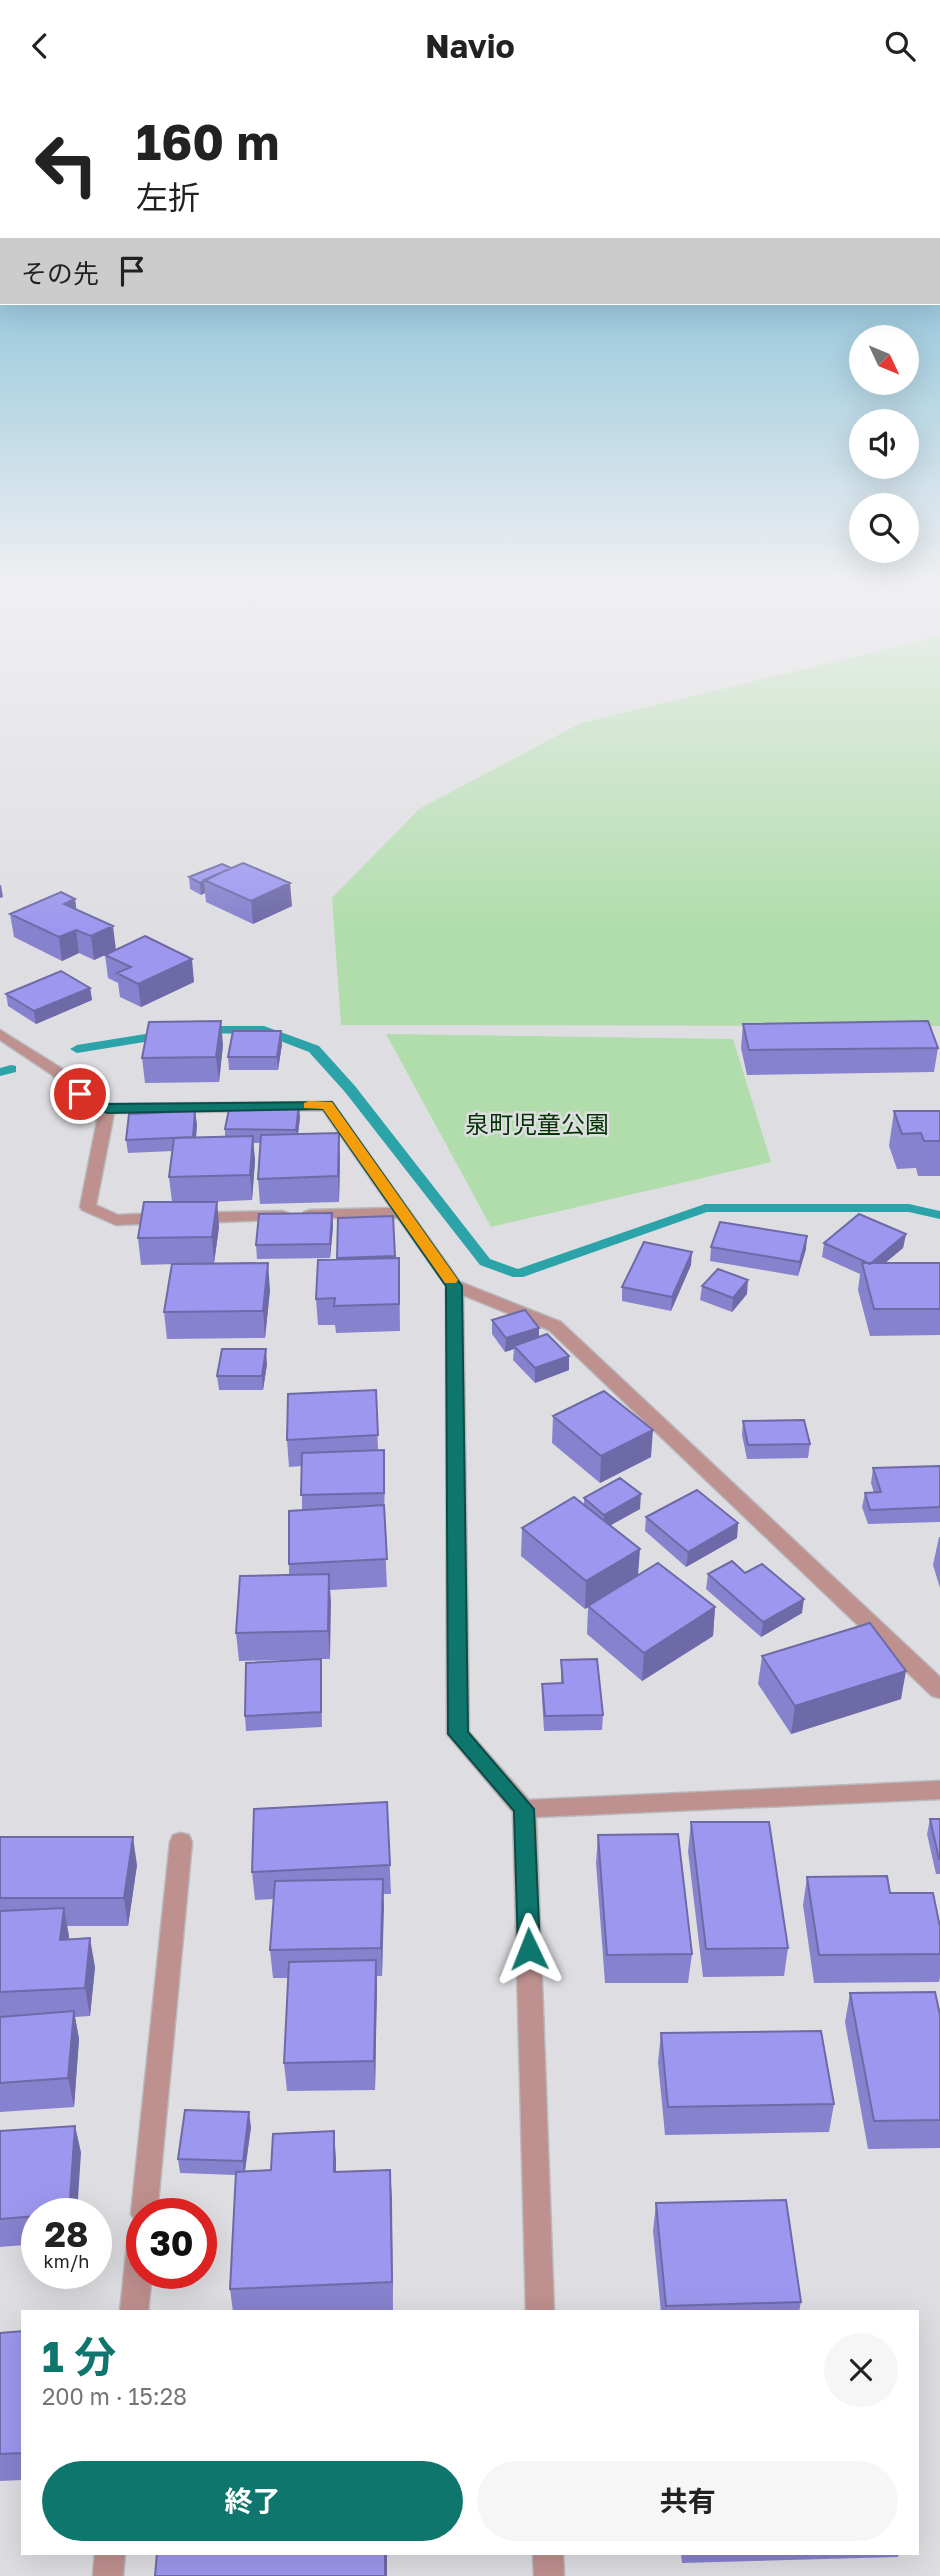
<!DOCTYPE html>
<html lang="ja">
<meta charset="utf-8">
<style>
:root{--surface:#fff;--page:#f6f6f6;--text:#222;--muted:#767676;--accent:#0f766e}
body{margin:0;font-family:"Golos Text","Noto Sans JP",sans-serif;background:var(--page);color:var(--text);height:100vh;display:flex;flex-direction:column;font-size:26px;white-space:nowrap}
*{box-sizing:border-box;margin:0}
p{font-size:23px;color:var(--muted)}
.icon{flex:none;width:38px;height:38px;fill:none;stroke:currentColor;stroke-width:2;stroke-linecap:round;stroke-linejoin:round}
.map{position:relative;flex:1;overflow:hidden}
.panel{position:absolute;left:21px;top:2219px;width:898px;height:245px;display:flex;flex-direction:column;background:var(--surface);border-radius:0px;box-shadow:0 7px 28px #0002}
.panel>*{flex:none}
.hud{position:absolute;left:0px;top:0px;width:942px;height:214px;box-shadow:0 7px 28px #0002;background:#fff;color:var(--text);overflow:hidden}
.needle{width:46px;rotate:134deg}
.buttons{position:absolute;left:849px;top:234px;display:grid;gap:14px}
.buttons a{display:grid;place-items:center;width:70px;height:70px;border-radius:50%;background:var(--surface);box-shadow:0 7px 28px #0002;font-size:35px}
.speed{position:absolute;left:21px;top:2107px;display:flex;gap:14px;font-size:35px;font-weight:700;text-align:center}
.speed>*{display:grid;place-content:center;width:91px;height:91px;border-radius:50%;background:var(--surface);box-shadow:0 7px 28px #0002;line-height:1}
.speed small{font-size:18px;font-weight:400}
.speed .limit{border:10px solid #d22;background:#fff;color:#111}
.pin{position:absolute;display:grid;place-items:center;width:60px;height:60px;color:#fff;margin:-30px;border:4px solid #fff;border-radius:50%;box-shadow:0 2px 7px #0007}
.me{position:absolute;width:77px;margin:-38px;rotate:358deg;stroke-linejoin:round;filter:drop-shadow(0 0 5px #0008)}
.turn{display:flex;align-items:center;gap:24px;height:147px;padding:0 21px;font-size:32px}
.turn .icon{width:91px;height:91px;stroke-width:2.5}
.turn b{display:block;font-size:49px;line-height:60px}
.then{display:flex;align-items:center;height:66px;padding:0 21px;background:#0003;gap:14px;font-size:26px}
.round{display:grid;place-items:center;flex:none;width:74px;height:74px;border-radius:37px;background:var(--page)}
.headline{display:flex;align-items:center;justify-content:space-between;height:119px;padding:0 21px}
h1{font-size:42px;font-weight:700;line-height:52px;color:var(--accent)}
.primary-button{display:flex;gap:14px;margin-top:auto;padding:14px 21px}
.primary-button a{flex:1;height:80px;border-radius:42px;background:var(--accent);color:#fff;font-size:28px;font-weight:700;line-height:80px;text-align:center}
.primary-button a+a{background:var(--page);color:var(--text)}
header{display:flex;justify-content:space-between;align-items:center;height:91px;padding:0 21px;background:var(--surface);font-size:32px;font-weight:700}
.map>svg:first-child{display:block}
</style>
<header><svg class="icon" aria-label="back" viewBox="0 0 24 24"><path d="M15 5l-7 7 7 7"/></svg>Navio<svg class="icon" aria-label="search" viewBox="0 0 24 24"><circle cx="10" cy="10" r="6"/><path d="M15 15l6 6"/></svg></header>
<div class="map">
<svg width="940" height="2485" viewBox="0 0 940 2485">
<rect width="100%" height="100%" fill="#dedee2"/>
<path fill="#b1ddac" d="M940,545V935L341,934L332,807L419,718L581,632Z
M386,943L733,948L771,1071L491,1136Z"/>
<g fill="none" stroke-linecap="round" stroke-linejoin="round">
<path fill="#2ba3a8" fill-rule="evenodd" d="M200,935H264L319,955L355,995L490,1168L518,1178L705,1113H909L940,1120V1128L909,1121H707L523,1186H513L480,1174L345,1001L309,961L262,943L195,942L194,939Z
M164,940L170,944L169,947L77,962L70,958L77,954Z
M11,974L16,975V981L0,985V977Z"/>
<g stroke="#b9b9bd" stroke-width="3">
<path id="minor" d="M0,939L61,977L85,1000L110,1013L332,1011L460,1191L561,1231L940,1586V1607L932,1605L549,1239L463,1204L469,1641L529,1709L940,1690V1708L536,1726L554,2221H526L513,1721L447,1643L446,1195L398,1127H304L302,1124L304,1121L310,1119L391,1117L323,1019L114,1022L96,1114L118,1124L163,1122L171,1127L163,1132L116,1134L82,1119L80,1116L99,1020L75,1006L51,983L0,949Z
M282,1120L288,1122L290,1125L288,1128L195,1132L187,1127L195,1122Z
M181,1742L189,1744L192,1751L157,2123H142V2182H152L148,2221H120L128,2144L132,2135L137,2133L131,2123L170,1751L173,1744Z
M95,2462H125L123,2485H93Z
M533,2462H563L564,2485H534Z"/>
</g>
<use href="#minor" fill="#be908e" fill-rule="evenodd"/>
</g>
<path fill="#8782ce" d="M850,490H885V492L860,496Z
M231,777L292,815L253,833L206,811L205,802L201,804L190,798L189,786Z
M75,808L76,818L116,859L94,869L79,862L62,870L14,846L10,823Z
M105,864L194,891L141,916L120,906L118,892L108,887Z
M90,897L92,909L36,933L8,915L6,903Z
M743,933L938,957L934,981L747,984L741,957Z
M282,953L278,979H229L228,966Z
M223,954L219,991L145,992L142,967Z
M894,1020H940V1085H918L916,1077L897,1078L889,1055Z
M300,1026L298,1043L340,1067L339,1111L260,1113L258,1088L260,1052H253L255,1070L252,1109L208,1111H217L219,1136L214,1172L141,1174L138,1147L172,1111L169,1086L173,1060L128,1062L126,1049L197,1033L196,1046H225V1038Z
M332,1122L333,1136L330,1167L257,1168L256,1154Z
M393,1125L395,1167H399L400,1240L336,1242L335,1234H318L316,1208L338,1168V1127Z
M906,1143L903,1157L885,1172H940V1244L870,1245L858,1199L860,1183L822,1166L824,1152Z
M711,1156L806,1158L798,1185L710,1170Z
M691,1174L671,1220L622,1210V1196Z
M702,1195L747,1203L732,1221L700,1209Z
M270,1199L265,1247L167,1248L164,1221Z
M492,1229L539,1246L569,1265V1279L535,1292L513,1269L514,1258L505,1261L492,1243Z
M267,1273L263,1299H219L217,1285Z
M376,1299L378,1360L385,1387L384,1429L387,1496L330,1499V1568H321L322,1636L246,1640L245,1625L320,1568L239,1570L236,1542L289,1484V1473L302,1419V1375L289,1376L287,1349Z
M553,1325L651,1366L600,1392L552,1352Z
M743,1330L810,1353L808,1367L747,1368L742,1344Z
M940,1375V1431L868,1433L862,1416L865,1402H874L871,1392L873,1377Z
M584,1407L640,1418L610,1434L638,1484L715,1516L713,1545L642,1590L587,1543L588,1516L585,1518L521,1465L522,1437L584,1413Z
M646,1426L738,1432L737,1447L686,1476L645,1440Z
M939,1446H940V1497L933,1474Z
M745,1482L802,1522L761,1546L706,1498L708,1483Z
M762,1565L901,1608L791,1643L758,1593Z
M561,1569L603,1624L602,1639L544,1640L542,1607V1593L561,1592Z
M387,1711L391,1803H383L382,1885H377L375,1999L287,2000L284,1972L288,1887H273L270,1859L274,1808L255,1809L252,1781Z
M930,1728H940V1783H936L927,1743Z
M691,1731L788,1857L784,1885L703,1886L688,1760Z
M598,1744L692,1863L688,1892H605L596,1772Z
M0,1746L137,1774L128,1835H67L69,1848L95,1876L90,1925L75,1926L79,1948L74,2016L0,2021Z
M807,1786L890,1802L940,1836V1886L939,1891L814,1892L803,1814Z
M850,1902L940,1924V2057L868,2058L845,1931Z
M661,1942L834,2013L829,2041L665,2044L658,1971Z
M75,2035L81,2062L37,2123V2153L0,2156V2040Z
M251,2036L245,2081L271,2079L334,2040L336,2081L390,2079L393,2219L344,2221H233L230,2198L236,2084L180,2082L178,2068Z
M656,2112L801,2211L799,2221H661L653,2140Z
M23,2240V2389L0,2390V2242Z
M681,2462H899L898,2466L682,2472Z"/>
<path fill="#6e6aa7" d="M861,490H885V492L860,496Z
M204,790L205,802L201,804L200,792Z
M290,792L292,815L253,833L251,810Z
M0,794H1L3,806L0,807Z
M75,808L78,831L64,813Z
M113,835L116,859L94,869L91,845Z
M76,839L79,862L62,870L59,846Z
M192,868L194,891L141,916L138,893Z
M90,897L92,909L36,933L34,920Z
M221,930L223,954L219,991L216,966Z
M281,940L282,953L278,979L277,966Z
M299,1013L300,1026L297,1052L296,1039Z
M195,1020L197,1033L195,1059L193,1046Z
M339,1042L340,1067L339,1111L338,1085Z
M253,1045L255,1070L252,1109L250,1084Z
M217,1111L219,1136L214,1172L212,1146Z
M332,1122L333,1136L330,1167V1153Z
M906,1143L903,1157L868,1186L870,1173Z
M807,1145L806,1158L798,1185L800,1171Z
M692,1161L691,1174L671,1220L672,1206Z
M268,1172L270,1199L265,1247L263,1220Z
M748,1189L747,1203L732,1221L733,1207Z
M539,1237V1251L514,1255V1258L505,1261L506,1247Z
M266,1258L267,1273L263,1299L262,1285Z
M569,1265V1279L535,1292V1277Z
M653,1339L651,1366L600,1392L601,1365Z
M641,1403L640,1418L604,1438V1424Z
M738,1432L737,1447L686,1476L688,1461Z
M640,1458L638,1485L585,1518L586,1490Z
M329,1483L331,1511L330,1568L328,1540Z
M804,1508L802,1522L761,1546L763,1531Z
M715,1516L713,1545L642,1590L644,1562Z
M906,1580L901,1608L791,1643L795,1615Z
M133,1746L137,1774L128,1835L124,1807Z
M383,1788L384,1816L382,1885L381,1857Z
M64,1817L69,1845L65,1877L60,1849Z
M90,1847L95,1876L90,1925L85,1897Z
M376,1869L377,1897L375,1999L374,1970Z
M74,1920L79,1948L74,2016L68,1987Z
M249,2021L251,2036L244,2085L243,2070Z
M75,2035L81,2062L77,2123H69Z
M334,2040L336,2068V2109L334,2081Z
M390,2079L392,2107L393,2219L392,2191Z
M385,2462H387V2485H385Z"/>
<path fill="#9d97ef" stroke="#6e6aa7" stroke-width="2" d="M243,772L290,792L251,810L204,789Z
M222,773L231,777L200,792L189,786Z
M61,801L75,808L64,813L113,835L91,845L76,839L59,846L10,823Z
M145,845L192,868L138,893L117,882L131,876L105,864Z
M61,880L90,897L34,920L6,903Z
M221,930L216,966L142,967L149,931Z
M928,930L938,957L749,959L743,933Z
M233,940H281L277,966H228Z
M230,1013H299L296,1039L225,1038Z
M195,1020L193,1046L126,1049L129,1023Z
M894,1020H940V1050H924L921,1042L902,1043Z
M339,1042L338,1085L258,1088L261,1044Z
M253,1045L250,1084L169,1086L174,1047Z
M144,1111H217L212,1146L138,1147Z
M332,1122L330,1153L256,1154L259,1123Z
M859,1123L906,1143L870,1173L824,1152Z
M393,1125L395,1165L337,1167L338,1127Z
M720,1131L807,1145L800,1171L711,1156Z
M644,1151L692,1161L672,1206L622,1196Z
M399,1167V1213L334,1215L335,1207L316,1208L318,1169Z
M268,1172L263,1220L164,1221L172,1173Z
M862,1172H940V1218H874Z
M718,1178L748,1189L733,1207L702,1195Z
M525,1219L539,1237L506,1247L492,1229Z
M547,1243L569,1265L535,1277L514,1255Z
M222,1258H266L262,1285H217Z
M376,1299L378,1344L287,1349L288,1303Z
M604,1300L653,1339L601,1365L553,1325Z
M804,1329L810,1353L748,1354L743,1330Z
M384,1359V1402L301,1404L302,1362Z
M940,1375V1416L870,1419L865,1402L881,1401L873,1377Z
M620,1387L641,1403L604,1424L584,1407Z
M697,1399L738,1432L688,1461L646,1426Z
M574,1406L640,1458L586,1490L522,1437Z
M384,1414L387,1468L289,1473V1420Z
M732,1470L745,1482L762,1473L804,1508L763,1531L708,1483Z
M658,1472L715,1516L644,1562L588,1515Z
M329,1483L328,1540L236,1542L240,1485Z
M870,1532L906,1580L795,1615L762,1565Z
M321,1568V1621L245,1625L246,1572Z
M597,1568L603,1624L545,1625L542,1593L563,1592L561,1569Z
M387,1711L390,1774L252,1781L254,1718Z
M930,1728H940V1768H939Z
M691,1731H769L788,1857L706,1858Z
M678,1743L692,1863L607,1864L598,1744Z
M0,1746H133L124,1807H0Z
M887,1785L890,1802H933L940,1836V1863L819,1864L807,1786Z
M383,1788L381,1857L270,1859L275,1790Z
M64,1817L60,1849L90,1847L85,1897L0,1901V1820Z
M376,1869L374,1970L284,1972L289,1871Z
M935,1901L940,1924V2029L874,2030L850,1902Z
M74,1920L68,1987L0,1992V1926Z
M821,1940L834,2013L668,2016L661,1942Z
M185,2019L249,2021L243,2070L178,2068Z
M75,2035L69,2122L37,2123V2125L0,2128V2040Z
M334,2040V2081L390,2079L392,2191L230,2198L236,2081L271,2079L273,2043Z
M786,2109L801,2211L666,2215L656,2112Z
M23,2240V2362L0,2363V2242Z
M157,2462H385V2485H155Z"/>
<linearGradient id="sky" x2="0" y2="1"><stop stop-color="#5cadce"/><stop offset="0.59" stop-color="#f0f0f2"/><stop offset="1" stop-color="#f0f0f2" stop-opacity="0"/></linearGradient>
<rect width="940" height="837" fill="url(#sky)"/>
<path fill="#0f766e" stroke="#0a4d48" stroke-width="2" d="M80,999L109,1013L332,1011L462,1195L468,1641L534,1718L540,1858L536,1864L529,1867L521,1864L518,1858L514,1720L448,1643L446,1195L323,1018L107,1022L75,1006L73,1003Z"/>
<path fill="#f59e0b" d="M309,1010L332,1011L458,1189L456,1192H445L323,1018L304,1017V1012Z"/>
<g text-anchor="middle" stroke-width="5" stroke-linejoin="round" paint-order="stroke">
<g font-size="24" fill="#023401" stroke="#dedee2">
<text x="537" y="1042">泉町児童公園</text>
</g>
</g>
</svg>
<div class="buttons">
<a><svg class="needle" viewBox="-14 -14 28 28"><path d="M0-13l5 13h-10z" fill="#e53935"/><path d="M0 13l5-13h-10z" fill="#767676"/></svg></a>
<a><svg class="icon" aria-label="sound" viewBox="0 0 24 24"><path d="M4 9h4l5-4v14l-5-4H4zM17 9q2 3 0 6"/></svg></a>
<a><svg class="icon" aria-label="search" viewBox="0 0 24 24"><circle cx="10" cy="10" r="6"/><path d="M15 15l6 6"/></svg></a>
</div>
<div class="speed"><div>28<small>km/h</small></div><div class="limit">30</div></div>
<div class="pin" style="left:80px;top:1003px;background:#d93025"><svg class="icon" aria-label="arrive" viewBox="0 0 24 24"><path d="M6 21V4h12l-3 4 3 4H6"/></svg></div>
<svg class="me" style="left:529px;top:1858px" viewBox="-20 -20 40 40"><path d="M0-17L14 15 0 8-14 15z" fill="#0f766e" stroke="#fff" stroke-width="4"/></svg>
<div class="hud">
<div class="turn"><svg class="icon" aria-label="left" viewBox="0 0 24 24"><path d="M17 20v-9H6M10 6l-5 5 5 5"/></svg><div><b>160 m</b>左折</div></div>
<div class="then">その先<svg class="icon" aria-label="arrive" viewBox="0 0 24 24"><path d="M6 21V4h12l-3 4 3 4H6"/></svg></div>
</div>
<section class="panel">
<div class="headline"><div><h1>1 分</h1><p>200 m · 15:28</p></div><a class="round"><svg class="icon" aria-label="close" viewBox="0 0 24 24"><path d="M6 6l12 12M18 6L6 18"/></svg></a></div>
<div class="primary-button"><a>終了</a><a>共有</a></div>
</section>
</div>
